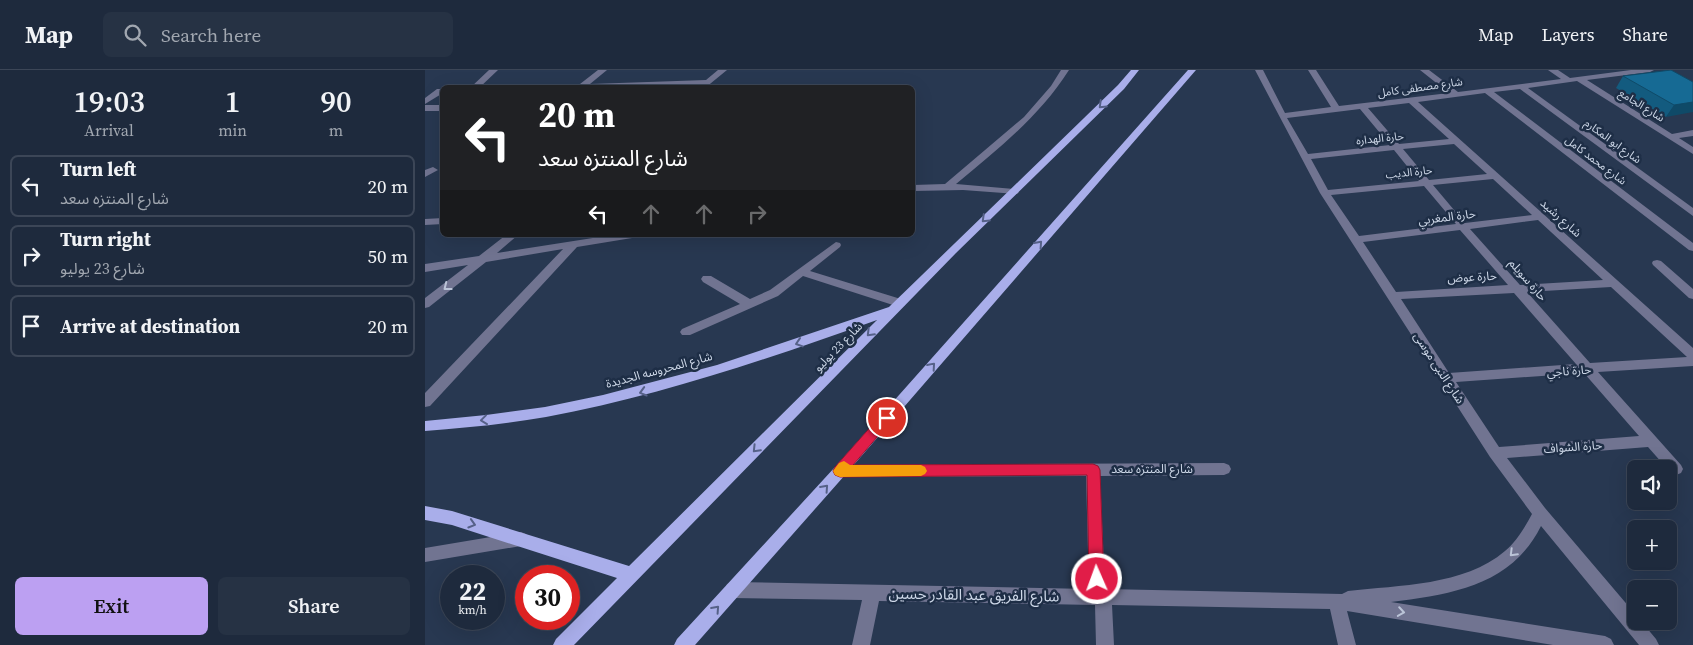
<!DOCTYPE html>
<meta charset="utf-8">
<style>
:root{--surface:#1e2a3d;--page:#263244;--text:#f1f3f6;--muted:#a1a7b0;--line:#3c4657;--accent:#bca0f2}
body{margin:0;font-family:"Source Serif 4","Noto Sans Arabic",serif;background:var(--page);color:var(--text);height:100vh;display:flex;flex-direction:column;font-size:19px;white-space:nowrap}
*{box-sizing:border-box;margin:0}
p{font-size:16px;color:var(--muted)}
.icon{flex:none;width:28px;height:28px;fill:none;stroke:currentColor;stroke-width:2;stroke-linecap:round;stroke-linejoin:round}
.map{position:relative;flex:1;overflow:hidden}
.panel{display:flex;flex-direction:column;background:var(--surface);width:425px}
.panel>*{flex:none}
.banner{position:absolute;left:15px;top:15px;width:475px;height:152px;border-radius:8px;box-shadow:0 5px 20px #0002,0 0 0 1px var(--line);background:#202124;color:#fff;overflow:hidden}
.buttons{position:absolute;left:1202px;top:390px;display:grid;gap:10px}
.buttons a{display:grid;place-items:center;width:50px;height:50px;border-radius:8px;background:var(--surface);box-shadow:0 5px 20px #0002,0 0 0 1px var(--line);font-size:25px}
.speed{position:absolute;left:15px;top:495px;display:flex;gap:10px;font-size:25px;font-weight:700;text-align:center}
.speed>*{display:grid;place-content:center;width:65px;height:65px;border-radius:50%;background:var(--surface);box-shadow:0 5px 20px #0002,0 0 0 1px var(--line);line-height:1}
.speed small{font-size:12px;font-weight:400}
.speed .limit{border:8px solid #d22;background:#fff;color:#111}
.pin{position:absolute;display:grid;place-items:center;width:42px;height:42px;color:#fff;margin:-21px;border:2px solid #fff;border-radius:50%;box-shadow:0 1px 5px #0007}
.me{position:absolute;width:55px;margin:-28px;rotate:358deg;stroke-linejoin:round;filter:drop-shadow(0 0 4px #0008)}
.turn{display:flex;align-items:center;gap:18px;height:105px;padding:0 15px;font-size:22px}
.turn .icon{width:65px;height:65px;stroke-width:2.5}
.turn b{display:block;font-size:35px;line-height:42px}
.lanes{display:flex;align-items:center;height:48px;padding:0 15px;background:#0003;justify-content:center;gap:25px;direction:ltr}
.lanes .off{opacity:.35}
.eta{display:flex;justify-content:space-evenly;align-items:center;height:85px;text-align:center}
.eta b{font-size:30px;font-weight:600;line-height:35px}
.cta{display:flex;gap:10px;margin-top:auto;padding:10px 15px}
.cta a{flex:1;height:58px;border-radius:8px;background:var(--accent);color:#111;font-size:20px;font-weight:600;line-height:58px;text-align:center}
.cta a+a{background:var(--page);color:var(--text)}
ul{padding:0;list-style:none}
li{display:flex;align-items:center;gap:15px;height:62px;margin:0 10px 8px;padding:0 5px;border:2px solid var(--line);border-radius:8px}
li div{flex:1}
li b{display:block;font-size:19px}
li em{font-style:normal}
header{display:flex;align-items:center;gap:30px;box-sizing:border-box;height:70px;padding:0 25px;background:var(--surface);border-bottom:1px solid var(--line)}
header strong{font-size:24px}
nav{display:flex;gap:28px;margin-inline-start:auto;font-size:18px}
.search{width:350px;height:45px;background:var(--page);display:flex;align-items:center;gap:12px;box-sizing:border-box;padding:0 18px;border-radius:8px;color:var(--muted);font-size:19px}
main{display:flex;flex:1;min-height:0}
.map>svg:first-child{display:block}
</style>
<header>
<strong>Map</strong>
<div class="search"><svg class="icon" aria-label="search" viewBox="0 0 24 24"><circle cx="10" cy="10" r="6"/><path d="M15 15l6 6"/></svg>Search here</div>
<nav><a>Map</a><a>Layers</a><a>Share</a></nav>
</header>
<main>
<section class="panel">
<div class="eta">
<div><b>19:03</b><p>Arrival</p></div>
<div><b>1</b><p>min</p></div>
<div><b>90</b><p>m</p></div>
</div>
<ul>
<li><svg class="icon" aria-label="left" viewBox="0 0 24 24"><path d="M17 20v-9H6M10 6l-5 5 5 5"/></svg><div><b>Turn left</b><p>شارع المنتزه سعد</p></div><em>20 m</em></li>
<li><svg class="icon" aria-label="right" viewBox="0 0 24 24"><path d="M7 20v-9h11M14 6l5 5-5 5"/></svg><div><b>Turn right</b><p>شارع 23 يوليو</p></div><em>50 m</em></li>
<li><svg class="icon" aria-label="arrive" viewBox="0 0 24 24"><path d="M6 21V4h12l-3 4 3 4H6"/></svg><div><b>Arrive at destination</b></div><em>20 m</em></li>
</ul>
<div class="cta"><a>Exit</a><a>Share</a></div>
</section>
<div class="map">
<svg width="1268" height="575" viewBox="0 0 1268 575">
<rect width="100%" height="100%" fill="#283851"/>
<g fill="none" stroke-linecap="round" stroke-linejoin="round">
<path fill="#717491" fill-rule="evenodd" d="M64,0H73L54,18H45Z
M173,0H182L165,14L281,10L293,0H302L280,18H272L274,15L118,18L122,16L155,14Z
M636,0H644C614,47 573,79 531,114L589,119L594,122L592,124L538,120L488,121V115L520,114L599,47L626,16Z
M830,0H838L860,43L906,37L883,0H891L914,36L1024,23L995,0H1004L1033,22L1136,9L1123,0H1133L1145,8L1206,0H1229L1225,2L1162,10L1247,64L1268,60V66L1254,68L1268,77V84L1152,11L1103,18L1268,138V146L1095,19L1069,22L1268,173V181L1264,180L1060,23L993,32L1268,278V296L1173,302L1256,395L1258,399L1256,403L1251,405L1246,403L1223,377L1082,388L1120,438L1211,545V551H1216L1231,569L1234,575H1214L1116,456C1086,516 1027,524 966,532L1180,566L1186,569L1189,575H1128L922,541L931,575H913L905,539L687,535L689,575H671L670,535L454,531L445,575H427L437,530L308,528L302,526L300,520L302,514L308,512L664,519L661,406L415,407L410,405L408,401L410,397L415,395L799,393L804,395L806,399L804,403L799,405L675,406L680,519L917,524L923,521C974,515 1039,516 1080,481C1092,471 1100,457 1107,444L1065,387L895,123ZM984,33L1024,69L974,74L943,38ZM935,39L965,75L883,84L862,48ZM1029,74L1062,104L1004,110L978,79ZM969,80L994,111L903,120L886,89ZM1068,109L1107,145L1040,153L1008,115ZM999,116L1031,154L934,166L906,125ZM1113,150L1178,210L1095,215L1045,159ZM1035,160L1083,215L971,222L938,172ZM1186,217L1262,287L1165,293L1102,222ZM1089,223L1151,294L1024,303L976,229ZM1159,303L1214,366L1074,377L1031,312Z
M12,19H18V23L0,34V28Z
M0,35H18V41H0Z
M8,97L13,100L0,107V100Z
M18,148V154L0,155V149Z
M81,165H93L72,183L187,165H212L207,168L152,177L5,336L0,337V323L138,179L61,192L4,237L0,238V228L43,195L0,202V194L54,186Z
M411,172L415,173L416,175L415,177L385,201L479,230L481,233L479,236H471L378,206L353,226L265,265H257L255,262L257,259L315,234L278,212L276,209L278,206H286L325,229L345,220Z
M1232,190L1236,191L1268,219V229L1264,228L1228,195L1227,193L1228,191Z
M96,462L101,464L104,469L101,474L96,476L0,492V478Z"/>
<path fill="#a9aeea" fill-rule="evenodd" d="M706,0H714L699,19L531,183L149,575H128L131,569L192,508L27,455L0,450V436L27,441L204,496L452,250C343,289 234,326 121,347C81,354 40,358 0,361V351L61,345L120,337L178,325L292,295L464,237L693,15Z
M763,0H771L420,405L270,575H249L252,569L410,397Z"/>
</g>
<path fill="#135b7f" d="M1198,6L1268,12L1241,47L1191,18Z"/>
<path fill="#0f4a68" d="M1268,32V42L1241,47L1249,35Z"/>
<path fill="#166a94" stroke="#0f4a68" d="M1246,0L1268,12V32L1249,35L1198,6Z"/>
<defs><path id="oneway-chevron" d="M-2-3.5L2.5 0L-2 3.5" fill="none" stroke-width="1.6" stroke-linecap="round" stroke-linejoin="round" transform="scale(1.25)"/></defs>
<g stroke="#566188">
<use href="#oneway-chevron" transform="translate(677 35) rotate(136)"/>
<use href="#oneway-chevron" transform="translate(560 149) rotate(136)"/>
<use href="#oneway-chevron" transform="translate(614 174) rotate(-48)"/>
<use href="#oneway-chevron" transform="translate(445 263) rotate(135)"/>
<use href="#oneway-chevron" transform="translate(374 273) rotate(162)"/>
<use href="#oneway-chevron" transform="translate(507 296) rotate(-49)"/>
<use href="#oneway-chevron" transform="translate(218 322) rotate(164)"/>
<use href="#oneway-chevron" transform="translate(59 350) rotate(173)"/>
<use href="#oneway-chevron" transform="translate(331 379) rotate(134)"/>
<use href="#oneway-chevron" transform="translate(400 418) rotate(-48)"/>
<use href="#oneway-chevron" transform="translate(47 454) rotate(17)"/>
<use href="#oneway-chevron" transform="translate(291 539) rotate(-48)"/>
</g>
<g stroke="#bbc4d7">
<use href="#oneway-chevron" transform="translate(22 217) rotate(142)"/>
<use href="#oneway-chevron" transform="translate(1088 483) rotate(135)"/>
<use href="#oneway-chevron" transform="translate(976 542) rotate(9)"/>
</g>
<path fill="#e11d48" stroke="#92132f" d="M462,343L466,344L468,348L466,351L428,395L668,394L673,396L675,400L679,509L677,514L672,516L667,514L664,509L662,405L415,407L410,405L408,401L410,397L457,344Z"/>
<path fill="#f59e0b" d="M419,391L425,395H496L500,397L502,401L500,404L496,406L415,407L410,405L408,401L414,393Z"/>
<g text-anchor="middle" stroke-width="5" stroke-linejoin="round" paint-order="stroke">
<g font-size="11" fill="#ced8e8" stroke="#1e2e46">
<text transform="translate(995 17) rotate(-8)" y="4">شارع مصطفى كامل</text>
<text transform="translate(1217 35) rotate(32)" y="4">شارع الجامع</text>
<text transform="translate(955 68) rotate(-6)" y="4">حارة الهداره</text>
<text transform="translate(1188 71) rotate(36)" y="4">شارع ابو المكارم</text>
<text transform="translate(1171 90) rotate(37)" y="4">شارع محمد كامل</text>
<text transform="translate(984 102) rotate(-6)" y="4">حارة الديب</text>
</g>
<g font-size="12" fill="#ced8e8" stroke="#1e2e46">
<text transform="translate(1022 147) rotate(-7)" y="4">حارة المغربي</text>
<text transform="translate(1136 148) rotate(42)" y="4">شارع رشيد</text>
<text transform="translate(1047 207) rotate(-3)" y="4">حارة عوض</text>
<text transform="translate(1103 210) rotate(49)" y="4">حارة سويلم</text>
<text transform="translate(413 277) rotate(-46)" y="4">شارع 23 يوليو</text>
<text transform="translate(1014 298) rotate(57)" y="4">شارع النبى موسى</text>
<text transform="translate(234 300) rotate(-15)" y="4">شارع المحروسه الجديدة</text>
<text transform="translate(1144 301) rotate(-4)" y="4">حارة ناجي</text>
<text transform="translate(1148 377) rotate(-4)" y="4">حارة الشواف</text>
<text x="727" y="403">شارع المنتزه سعد</text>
</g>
<g font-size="15" fill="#ced8e8" stroke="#1e2e46">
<text transform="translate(549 525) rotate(1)" y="5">شارع الفريق عبد القادر حسين</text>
</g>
</g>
</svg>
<div class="buttons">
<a><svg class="icon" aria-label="sound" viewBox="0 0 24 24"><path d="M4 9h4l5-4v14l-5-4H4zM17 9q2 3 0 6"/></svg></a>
<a>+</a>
<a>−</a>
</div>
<div class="speed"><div>22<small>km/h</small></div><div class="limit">30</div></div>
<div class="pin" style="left:462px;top:348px;background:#d93025"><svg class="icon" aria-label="arrive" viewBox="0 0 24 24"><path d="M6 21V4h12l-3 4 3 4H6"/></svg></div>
<svg class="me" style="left:672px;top:509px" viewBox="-20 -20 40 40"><circle r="17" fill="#e11d48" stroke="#fff" stroke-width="3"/><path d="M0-11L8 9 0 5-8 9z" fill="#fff"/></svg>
<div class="banner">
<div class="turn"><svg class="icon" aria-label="left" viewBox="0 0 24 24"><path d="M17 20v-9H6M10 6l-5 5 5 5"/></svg><div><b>20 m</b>شارع المنتزه سعد</div></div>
<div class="lanes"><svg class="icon" aria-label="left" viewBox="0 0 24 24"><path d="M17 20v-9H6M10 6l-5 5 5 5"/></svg><svg class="icon off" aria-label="ahead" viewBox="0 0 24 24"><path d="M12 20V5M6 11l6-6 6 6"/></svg><svg class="icon off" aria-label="ahead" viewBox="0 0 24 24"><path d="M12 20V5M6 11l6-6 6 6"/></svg><svg class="icon off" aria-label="right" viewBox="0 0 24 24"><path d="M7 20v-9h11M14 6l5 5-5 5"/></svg></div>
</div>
</div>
</main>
